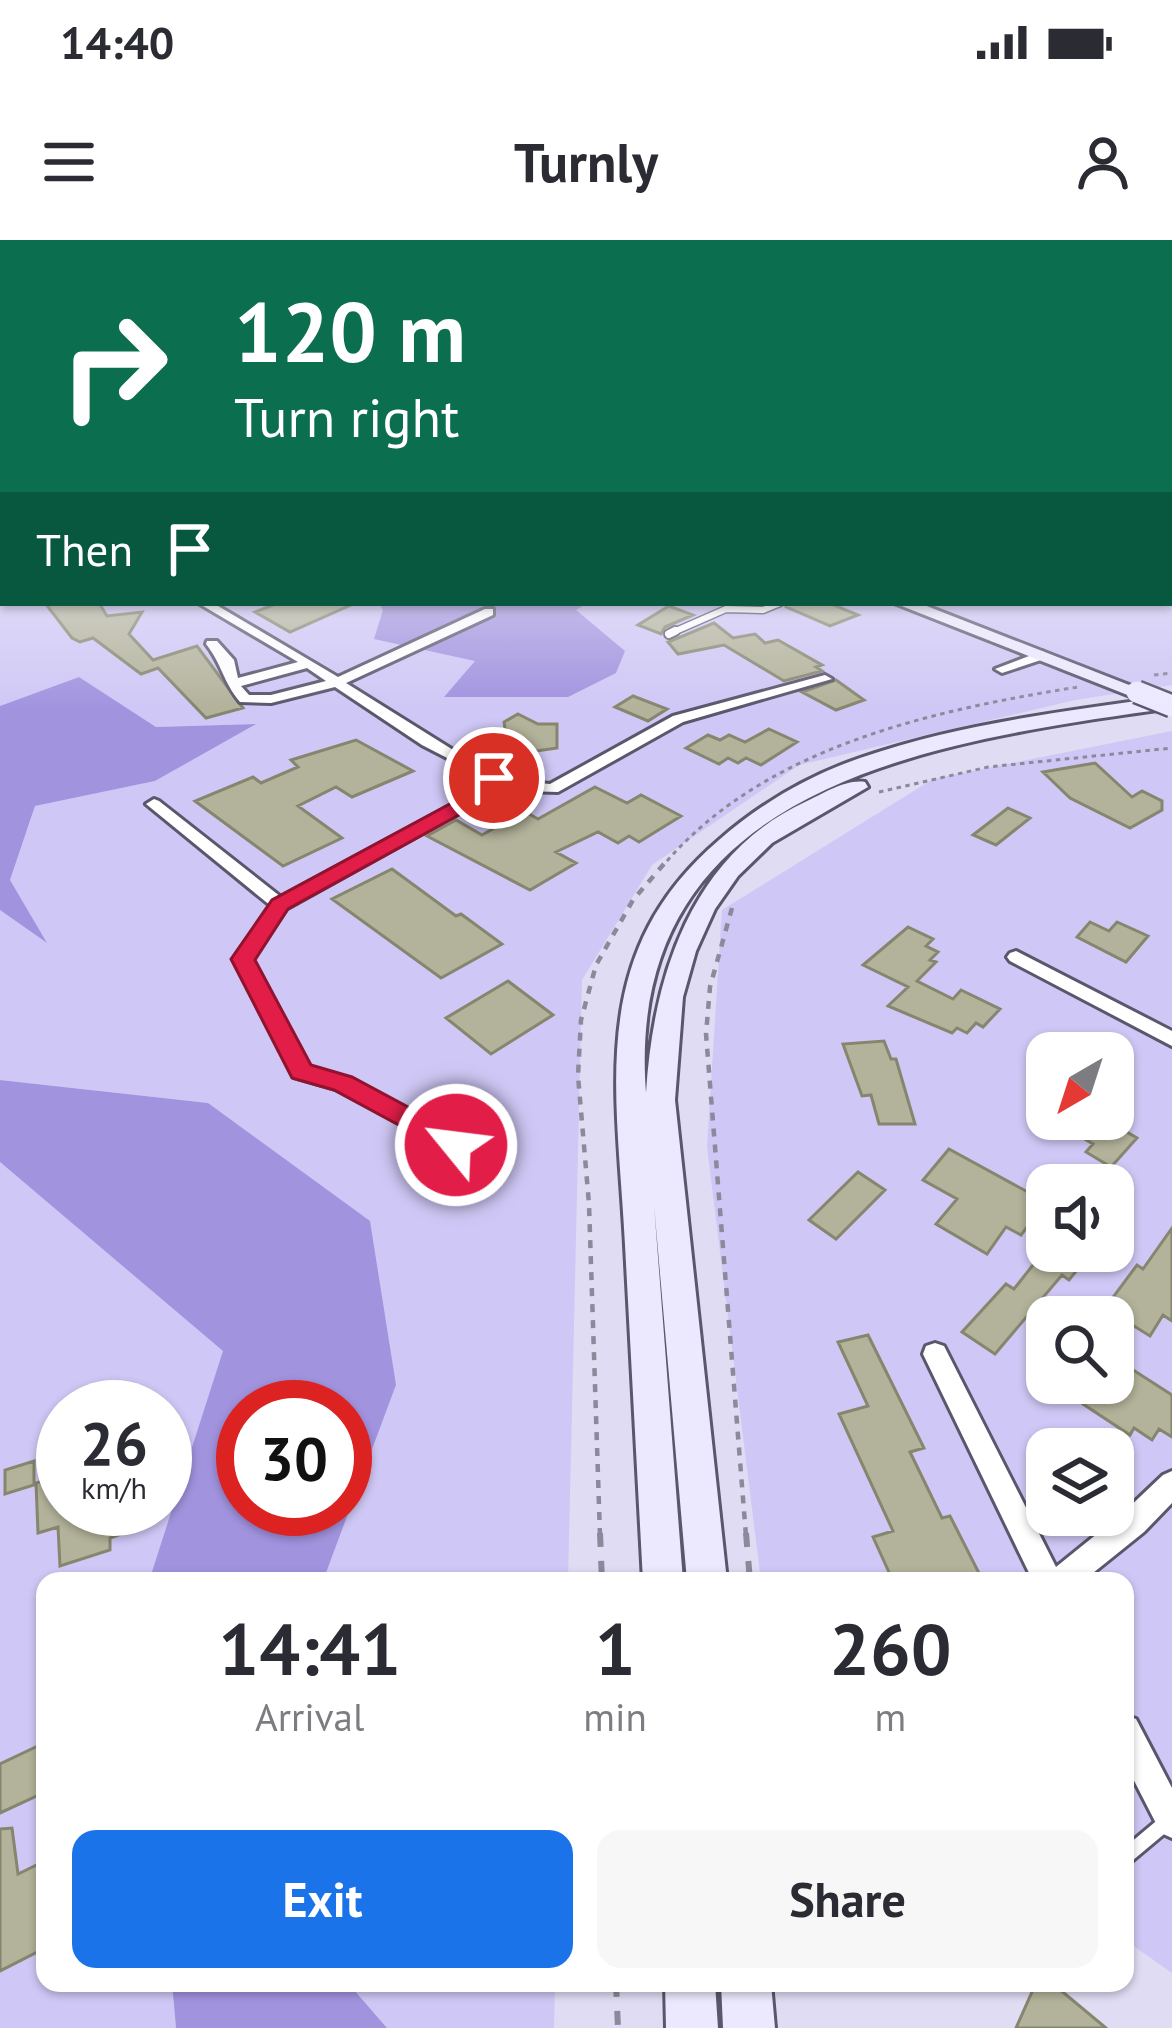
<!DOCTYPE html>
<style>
:root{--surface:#fff;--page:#f7f7f7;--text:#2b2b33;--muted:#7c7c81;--accent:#1a73e8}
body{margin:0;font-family:"PT Sans",sans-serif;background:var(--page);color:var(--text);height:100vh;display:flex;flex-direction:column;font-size:45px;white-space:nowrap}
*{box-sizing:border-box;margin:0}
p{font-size:39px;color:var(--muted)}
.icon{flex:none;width:66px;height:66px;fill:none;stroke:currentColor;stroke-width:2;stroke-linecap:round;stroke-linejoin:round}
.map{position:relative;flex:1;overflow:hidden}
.panel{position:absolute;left:36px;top:1332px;width:1098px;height:420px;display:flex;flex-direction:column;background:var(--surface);border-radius:24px;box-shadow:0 3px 9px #0004}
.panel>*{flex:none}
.hud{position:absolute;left:0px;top:0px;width:1173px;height:366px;box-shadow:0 3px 9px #0004;background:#0b6e4f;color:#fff;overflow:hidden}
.needle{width:78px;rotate:219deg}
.controls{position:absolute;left:1026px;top:792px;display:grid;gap:24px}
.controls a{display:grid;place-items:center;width:108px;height:108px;border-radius:24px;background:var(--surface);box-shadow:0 3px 9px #0004;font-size:60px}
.speed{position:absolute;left:36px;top:1140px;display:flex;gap:24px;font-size:60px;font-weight:700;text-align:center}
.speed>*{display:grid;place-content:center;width:156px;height:156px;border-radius:50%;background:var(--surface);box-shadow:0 3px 9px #0004;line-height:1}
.speed small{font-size:30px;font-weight:400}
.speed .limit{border:18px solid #d22;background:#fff;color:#111}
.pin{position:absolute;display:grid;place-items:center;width:102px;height:102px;color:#fff;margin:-51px;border:6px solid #fff;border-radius:50%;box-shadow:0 3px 12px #0007}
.me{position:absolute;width:132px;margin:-66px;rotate:299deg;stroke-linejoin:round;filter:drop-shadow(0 0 9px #0008)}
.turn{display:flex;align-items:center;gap:42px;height:252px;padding:0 36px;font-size:54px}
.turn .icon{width:156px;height:156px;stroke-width:2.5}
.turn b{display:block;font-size:84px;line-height:102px}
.then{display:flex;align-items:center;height:114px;padding:0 36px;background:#0003;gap:24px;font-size:45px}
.eta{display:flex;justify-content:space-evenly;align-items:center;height:204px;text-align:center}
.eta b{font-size:72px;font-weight:800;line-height:84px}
.cta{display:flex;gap:24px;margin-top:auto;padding:24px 36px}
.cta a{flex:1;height:138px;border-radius:24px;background:var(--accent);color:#fff;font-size:48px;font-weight:800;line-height:138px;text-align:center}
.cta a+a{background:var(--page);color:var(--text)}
.status{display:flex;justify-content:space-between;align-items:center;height:84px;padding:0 60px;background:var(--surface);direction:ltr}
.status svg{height:33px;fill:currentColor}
header{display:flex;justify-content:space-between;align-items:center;height:156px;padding:0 36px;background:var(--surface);font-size:54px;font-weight:800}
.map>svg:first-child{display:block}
</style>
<div class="status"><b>14:40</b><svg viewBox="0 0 49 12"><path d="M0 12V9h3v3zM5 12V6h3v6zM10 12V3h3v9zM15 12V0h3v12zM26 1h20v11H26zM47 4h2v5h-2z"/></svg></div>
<header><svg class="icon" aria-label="menu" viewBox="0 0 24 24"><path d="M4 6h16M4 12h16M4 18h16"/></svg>Turnly<svg class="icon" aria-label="person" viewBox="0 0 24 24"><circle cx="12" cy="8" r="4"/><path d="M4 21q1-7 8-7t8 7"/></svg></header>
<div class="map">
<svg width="1172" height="1788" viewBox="0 0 1172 1788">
<rect width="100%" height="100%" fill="#dfdcf4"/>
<path fill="#cfc8f6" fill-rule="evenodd" d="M0,218L3,363H1170L1172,263V445L1075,460L799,525L652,625L582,740L568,1341H323L396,1145L208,863L0,840V670L44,701L10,640L35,566L155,541L252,484L156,487L79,437L0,466Z
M1172,491V1733L1125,1700V1341H761L707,907L722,670L933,539ZM1047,813H1113V879H1047ZM1047,945H1113V1011H1047ZM1047,1077H1113V1143H1047ZM1047,1209H1113V1275H1047Z
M0,922L224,1111L149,1341H45V1743H172L176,1788H0ZM63,1167H165V1269H63Z
M348,1743H555L554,1788H387Z"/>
<path fill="#a293df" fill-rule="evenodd" d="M379,363H588L576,370L625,411L616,433L568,457H444L475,421L374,399L383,370Z
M79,437L156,487L256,484L155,541L35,566L10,640L47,703L0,670V466Z
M0,840L208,863L370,981L396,1145L323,1341H149L223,1111L0,922ZM345,1167V1269H243V1167Z
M172,1743H348L387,1788H176Z"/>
<path fill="#b3b39b" stroke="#86866f" stroke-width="3" d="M45,363H99L107,376L142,372L129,394L153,420L197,406L243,468L206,478L158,428L141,434L93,398L80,402L72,398Z
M278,363H353V364L290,392L255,372Z
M787,363H829L858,375L830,386L786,367Z
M669,366L693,375L665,387L661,394L638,385Z
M714,383L733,398L755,394L765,403L778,400L822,425L816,427L822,431L784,441L724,405L678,414L668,402Z
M836,440L864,460L836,470L802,452Z
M633,456L667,469L648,481L615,467Z
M518,474L538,484H557V508L530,512L507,502L504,482Z
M769,489L797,502L761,525L746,518L738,523L728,518L719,524L686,508L708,495L720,500L729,495L745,502Z
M356,500L413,531L352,557L336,547L298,566L342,598L283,626L195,561L253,537L261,543L298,527L291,520Z
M1095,523L1132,557L1142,551L1162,561V570L1130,588L1070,558L1043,532Z
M595,547L627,563L641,555L681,576L639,602L629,596L618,603L598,592L556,612L576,623L530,650L427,596L456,580L482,595L524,571L538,579Z
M1008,568L1030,578L996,605L973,595Z
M392,629L456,676L461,674L502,704L441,738L332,659Z
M1090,682L1109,691L1117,682L1148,696L1126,722L1077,697Z
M908,687L933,699L926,706L938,712L930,720L936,722L917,741L953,759L961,750L1000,769L983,787L976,783L967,793L957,788L952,793L888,766L908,747L863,725Z
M508,741L553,775L491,814L446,778Z
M884,801L891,819H896L915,884H879L871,855L862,856L843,804Z
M1050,879H1104L1137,898L1111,927L1086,912L1093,904Z
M949,909L1046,962L1021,995L1006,987L987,1014L936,984L957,959L923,940Z
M858,932L885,950L836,999L809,980Z
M1172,988V1081L1163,1075L1150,1096L1105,1068L1137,1025L1143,1029Z
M1044,1011H1059L1081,1025L1069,1040L1062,1035L995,1114L962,1092L1006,1044L1014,1049Z
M868,1095L924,1208L910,1212L942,1278L950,1276L983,1341H893L873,1297L893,1291L839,1174L868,1166L838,1102Z
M1113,1117L1172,1155V1197L1159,1189L1152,1200L1134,1188L1130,1195L1083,1164L1097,1143H1113Z
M34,1221V1245L5,1254V1230Z
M63,1234V1269H121L124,1293L110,1298V1310L60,1326L58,1287L38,1293L36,1243Z
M40,1505L45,1552L0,1573V1524Z
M12,1588L18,1634L45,1621V1708L0,1731V1589Z
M1036,1743H1052L1106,1788H1016Z"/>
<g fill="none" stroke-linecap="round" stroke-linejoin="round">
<g stroke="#5a576c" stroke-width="9">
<path id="lane-far2" d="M669,394L726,369L763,370L780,363"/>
</g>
<g stroke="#5a576c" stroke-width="12">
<path id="lane-far1" d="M669,394L675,391"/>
</g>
<g stroke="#5a576c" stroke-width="21">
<path id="lane" d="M1125,1617L1168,1581"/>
</g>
<g stroke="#5a576c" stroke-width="6">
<path id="street" d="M0,280H3L0,287Z
M198,363H213L338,437L485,369H493V375L346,443L466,518L527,542L550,544L673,476L825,435L832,439L683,482L558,552L525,551L498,543L484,559L286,669L252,719L308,827L350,839L463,899L467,905L463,911L456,913L336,849L294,837L234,719L271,666L146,564L154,559L159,561L281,657L474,553L486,538L422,505L335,447L271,463L240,462C223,442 222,424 206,404L207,401H217L234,420L238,438L298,422ZM307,428L326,441L271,455H249L241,446Z
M1042,411L1049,415L1047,418L1002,433L995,429Z
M1016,711L1172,791V806L1010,721L1007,717L1010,713Z
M935,1103L944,1106L1056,1327L1124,1272L1163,1235L1172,1231V1263L1144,1292L1083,1341H1033L923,1114L926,1106Z
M1125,1475L1136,1479L1172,1548V1598L1161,1593L1125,1523Z"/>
</g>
<g stroke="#5a576c" stroke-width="6">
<path id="secondary" d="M1170,244H1172V253H1170Z
M894,363H919L1147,452L1130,456Z
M1172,456V468C938,501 622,542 646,853C653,737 691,615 805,562C823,554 845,539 865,542L868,547L772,603L738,636L715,669L696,711L683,757L675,860L727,1341H687L654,965L683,1341H643C637,1229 631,1117 625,1005C617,848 586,714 719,600C760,564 808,536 860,518C961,483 1067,471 1172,456Z
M665,1743H715L718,1788H666Z
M721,1743H771L775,1788H723Z"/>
</g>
<path stroke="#8c899a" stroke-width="3" stroke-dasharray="4.5 4.5" stroke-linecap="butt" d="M1154,435L1172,433
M879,552L988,527L1172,508
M667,621C767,506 935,470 1078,447"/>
<path stroke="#8c899a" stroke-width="4.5" stroke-dasharray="8 8" stroke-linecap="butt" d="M732,668L710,747L706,794L746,1296
M600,1296L589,964L578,836L581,780L596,725L633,660L669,618"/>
<path stroke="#8c899a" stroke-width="6" stroke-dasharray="14 14" stroke-linecap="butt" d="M600,1293L602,1341
M746,1293L750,1341
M616,1743L618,1788"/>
<use href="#lane-far2" stroke="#fff" stroke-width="6"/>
<use href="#lane-far1" stroke="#fff" stroke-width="8"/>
<use href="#lane" stroke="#fff" stroke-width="15"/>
<use href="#street" fill="#fff" fill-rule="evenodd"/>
<use href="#secondary" fill="#ece9fe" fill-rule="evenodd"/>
<g stroke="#5a576c" stroke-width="26" stroke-linecap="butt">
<path id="secondary-bridge" d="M1137,452L1172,466"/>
</g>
<use href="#secondary-bridge" stroke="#ece9fe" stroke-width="21"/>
</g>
<linearGradient id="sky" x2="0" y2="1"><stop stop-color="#88a3e0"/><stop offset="0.47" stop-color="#f1effa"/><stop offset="1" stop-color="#f1effa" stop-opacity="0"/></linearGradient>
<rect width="1172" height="468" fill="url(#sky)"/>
<path fill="#e11d48" stroke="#92132f" stroke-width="3" d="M494,532L504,538L486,560L288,669L255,720L311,825L352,837L466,898L470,905L456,916L334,850L292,838L231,719L272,660L472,552Z"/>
</svg>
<div class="controls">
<a><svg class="needle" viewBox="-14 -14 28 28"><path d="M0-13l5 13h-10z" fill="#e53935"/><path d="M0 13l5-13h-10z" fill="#7c7c81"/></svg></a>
<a><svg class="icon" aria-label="sound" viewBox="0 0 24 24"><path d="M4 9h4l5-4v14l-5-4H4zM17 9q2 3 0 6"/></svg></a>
<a><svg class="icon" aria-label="search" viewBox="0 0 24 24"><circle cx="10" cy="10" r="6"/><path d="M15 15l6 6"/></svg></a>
<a><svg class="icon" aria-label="layers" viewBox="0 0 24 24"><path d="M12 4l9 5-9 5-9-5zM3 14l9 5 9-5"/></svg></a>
</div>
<div class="speed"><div>26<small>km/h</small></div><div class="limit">30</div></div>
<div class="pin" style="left:494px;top:538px;background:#d93025"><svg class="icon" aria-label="arrive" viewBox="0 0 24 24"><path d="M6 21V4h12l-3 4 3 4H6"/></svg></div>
<svg class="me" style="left:456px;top:905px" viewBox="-20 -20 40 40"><circle r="17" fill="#e11d48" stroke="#fff" stroke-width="3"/><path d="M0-11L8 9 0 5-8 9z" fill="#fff"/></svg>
<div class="hud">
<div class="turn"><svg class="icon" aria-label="right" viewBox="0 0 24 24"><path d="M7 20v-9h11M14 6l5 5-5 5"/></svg><div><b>120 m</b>Turn right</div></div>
<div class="then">Then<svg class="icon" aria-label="arrive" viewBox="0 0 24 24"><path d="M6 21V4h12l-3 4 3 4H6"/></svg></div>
</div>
<section class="panel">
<div class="eta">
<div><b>14:41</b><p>Arrival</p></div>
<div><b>1</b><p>min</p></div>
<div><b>260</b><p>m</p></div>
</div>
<div class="cta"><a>Exit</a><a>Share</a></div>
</section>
</div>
